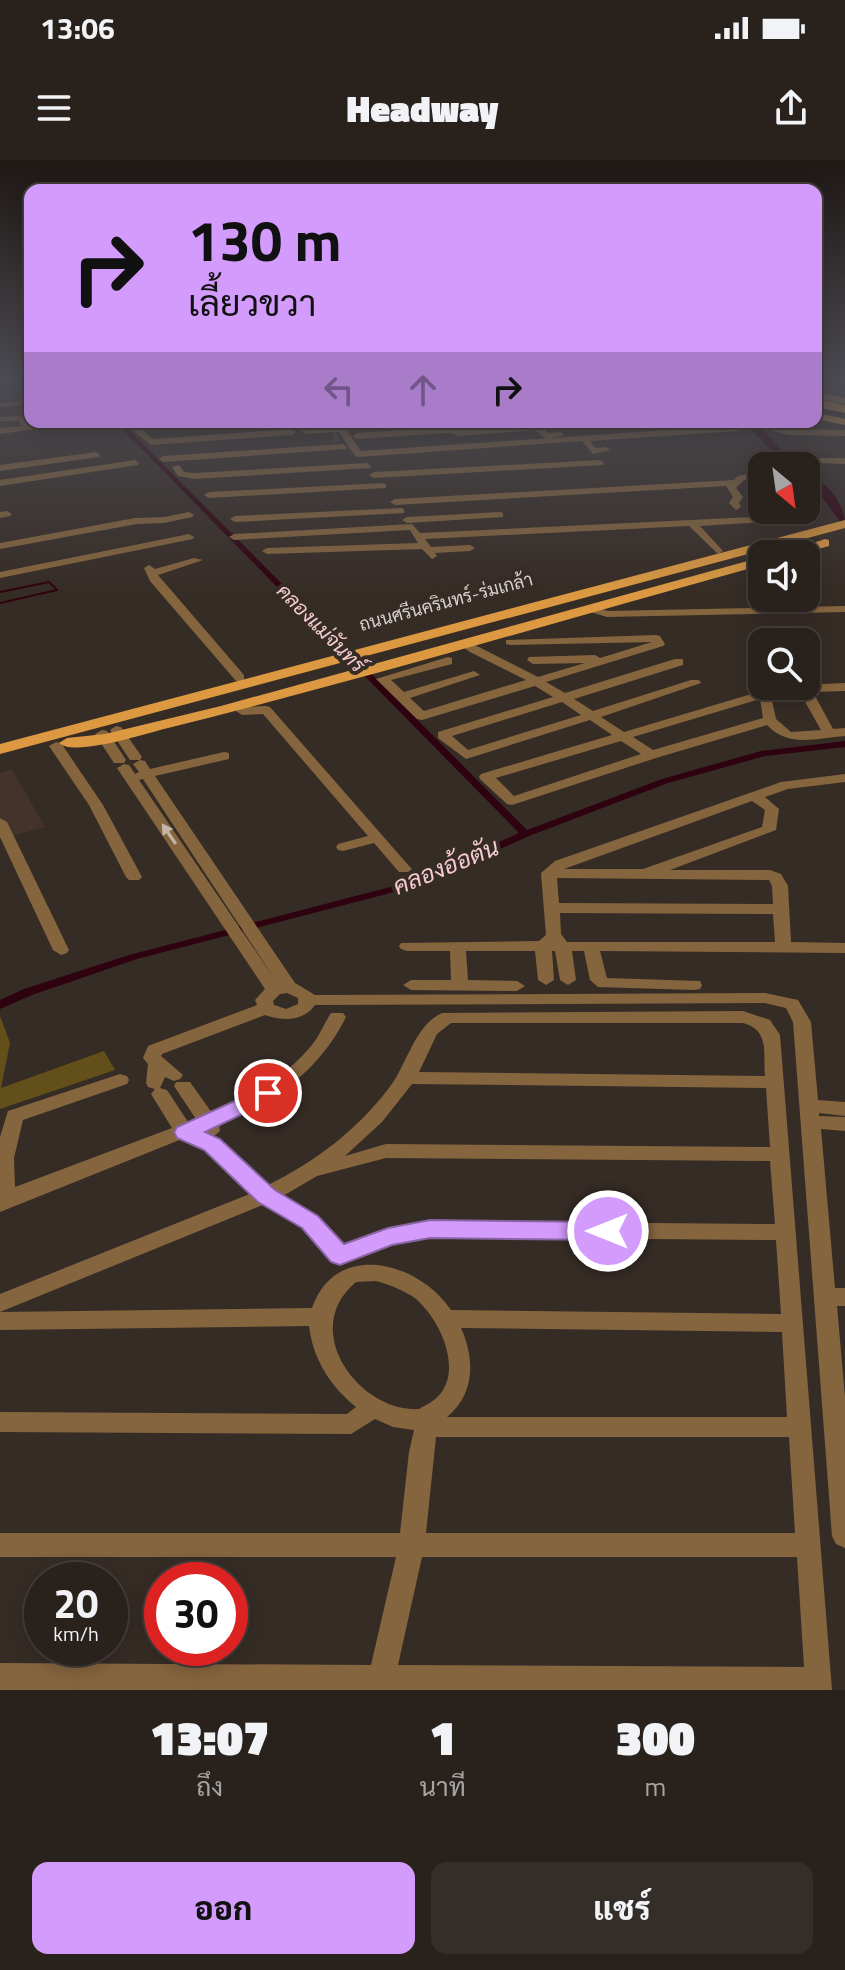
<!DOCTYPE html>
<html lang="th">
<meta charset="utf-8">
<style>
:root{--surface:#28211c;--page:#342e29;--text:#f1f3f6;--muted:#a5a3a3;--line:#443e3b;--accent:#d39cfc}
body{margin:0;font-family:"Titillium Web",Sarabun,sans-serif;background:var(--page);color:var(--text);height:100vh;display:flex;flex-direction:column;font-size:30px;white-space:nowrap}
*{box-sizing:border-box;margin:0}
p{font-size:26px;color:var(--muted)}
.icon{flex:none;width:44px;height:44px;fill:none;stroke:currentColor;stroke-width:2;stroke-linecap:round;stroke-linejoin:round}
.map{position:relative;height:1530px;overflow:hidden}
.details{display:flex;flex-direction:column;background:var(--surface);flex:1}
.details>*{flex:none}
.banner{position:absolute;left:24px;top:24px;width:798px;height:244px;border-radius:16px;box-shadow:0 4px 20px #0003,0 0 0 2px var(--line);background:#d39cfc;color:#111;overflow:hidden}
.needle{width:52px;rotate:151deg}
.tools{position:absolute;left:748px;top:292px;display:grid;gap:16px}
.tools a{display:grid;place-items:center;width:72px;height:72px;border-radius:16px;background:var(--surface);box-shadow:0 4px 20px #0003,0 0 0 2px var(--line);font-size:40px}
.speed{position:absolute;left:24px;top:1402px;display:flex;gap:16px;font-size:40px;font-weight:700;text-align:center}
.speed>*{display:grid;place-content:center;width:104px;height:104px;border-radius:50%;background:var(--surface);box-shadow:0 4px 20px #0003,0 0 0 2px var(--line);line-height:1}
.speed small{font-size:20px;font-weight:400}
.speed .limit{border:12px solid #d22;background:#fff;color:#111}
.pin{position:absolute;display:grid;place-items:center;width:68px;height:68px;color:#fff;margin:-34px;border:4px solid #fff;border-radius:50%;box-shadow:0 2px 8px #0007}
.me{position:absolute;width:88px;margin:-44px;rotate:270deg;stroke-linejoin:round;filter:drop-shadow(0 0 6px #0008)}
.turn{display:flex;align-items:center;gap:28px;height:168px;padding:0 32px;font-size:36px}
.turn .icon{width:104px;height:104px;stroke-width:2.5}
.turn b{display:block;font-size:56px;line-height:68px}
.lanes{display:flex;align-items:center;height:76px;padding:0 32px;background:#0003;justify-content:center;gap:40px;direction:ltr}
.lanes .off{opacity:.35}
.eta{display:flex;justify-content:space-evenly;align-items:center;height:136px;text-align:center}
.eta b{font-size:48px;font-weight:800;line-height:56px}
.primary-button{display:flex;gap:16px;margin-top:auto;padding:16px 32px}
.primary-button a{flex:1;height:92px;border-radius:16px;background:var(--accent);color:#111;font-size:32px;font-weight:800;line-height:92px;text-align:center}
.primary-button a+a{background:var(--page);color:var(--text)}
.status{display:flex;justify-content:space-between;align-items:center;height:56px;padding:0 40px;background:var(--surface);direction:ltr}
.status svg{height:22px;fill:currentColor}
header{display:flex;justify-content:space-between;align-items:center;height:104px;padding:0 32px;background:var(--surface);font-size:36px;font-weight:800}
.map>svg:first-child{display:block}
</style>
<div class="status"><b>13:06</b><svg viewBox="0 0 49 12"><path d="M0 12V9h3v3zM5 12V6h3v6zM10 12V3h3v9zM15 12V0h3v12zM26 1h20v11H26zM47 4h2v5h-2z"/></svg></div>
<header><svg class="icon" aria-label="menu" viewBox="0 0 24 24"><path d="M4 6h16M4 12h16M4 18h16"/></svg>Headway<svg class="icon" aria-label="share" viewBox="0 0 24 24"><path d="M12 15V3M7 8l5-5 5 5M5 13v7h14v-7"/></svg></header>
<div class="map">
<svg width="845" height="1530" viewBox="0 0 845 1530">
<rect width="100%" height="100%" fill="#362c26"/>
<path fill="#44332a" d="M12,609L45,667L0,679V613Z"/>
<path fill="#624f19" d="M0,856L10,883L1,928L104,891L115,910L0,949Z"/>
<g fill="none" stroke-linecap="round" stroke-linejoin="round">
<path stroke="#2f020f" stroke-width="2" d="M0,432L49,422L57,430L0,443"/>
<path fill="#2f020f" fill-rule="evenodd" d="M816,250H845V254H816Z
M115,262H121L527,670L662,619L761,591L845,581V587L765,596L668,623L529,676L421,725L137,799L32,835L0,849V840L24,829L129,795L413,721L519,673Z"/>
<path fill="#2f020f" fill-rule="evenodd" d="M744,262H755L798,306H786Z
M806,313C825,320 845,343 845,364L841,363L815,327L806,321Z"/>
<path stroke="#4e453f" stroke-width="9" stroke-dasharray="9 4" stroke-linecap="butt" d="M333,277H339"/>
<path fill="#85653e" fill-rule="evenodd" d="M824,219H832L838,227L831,229Z
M30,240V244L0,247V243Z
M24,256L29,265L83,262L0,274V268L22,266L18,261H0V257Z
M150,262L136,265L153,279L292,269L296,272L292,275L151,285L124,263Z
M333,262H341L361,291L725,266L728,263L764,262L789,269L845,270V276L788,275L761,267H742L738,271L590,281L595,288L606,287L610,290L593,294L582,281L358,297L355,296L339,272L305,274L301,271L336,267Z
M578,262H617L613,264L544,269L548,273L561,272L565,275L546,279L535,270L460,276L449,273L357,279L353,276L357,273L449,267L460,270Z
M343,284L347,287L346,289L163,302L159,299L163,296Z
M96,292L100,295L99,297L0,311V305Z
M820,298H845V304L817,303L816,301Z
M135,300L139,303L138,305L0,326V320Z
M600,300L604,303L603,305L374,318L369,315L374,312Z
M367,303L371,306L370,308L194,319L178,316L172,307L179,305L184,312L194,313Z
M753,313L756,314V318L744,320L736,328L743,337L739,343L741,347L736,350L729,343L733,337L726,326L395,345L390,342L395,339L734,320L738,316Z
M383,323L386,324V328L209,338L204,335L209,332Z
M401,348L404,349V353L235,362L230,359L235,356Z
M7,351L12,354L10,356L0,358V352Z
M189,352L194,355L192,357L164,363L137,364L0,389V383L135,358L164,357Z
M500,352L503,353V357L407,363L402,360L407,357Z
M776,356L781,359L779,361L700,366L723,391L718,394L689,366L425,379L431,387L470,385L475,388L470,391L435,393L437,396L432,399L422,389L267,394L262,391L267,388L418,383L410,370L234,380L229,377L234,374L412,364L420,373Z
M189,374L194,377L193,379L0,418V412Z
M194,398L203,400L158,415L244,515V521H236L150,421L144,408L149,405L155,409Z
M591,446L608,451L845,446V452L607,457L587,451V447Z
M656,475L660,476L665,484L663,486L546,522L565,533L675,499H683V505L574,539L593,551L691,520H699L701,523L601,557L624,572L778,526L845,523V531L813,532L833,569L845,568V576C816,578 788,588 767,565L656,598L512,645L507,644L481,620L479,617L481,614L612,575L590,560L466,599L438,578V572L553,537L535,526L422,560L417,559L376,519L448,497L452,498V504L391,520L404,532L474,511L480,515L410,538L424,551L526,520L470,492L461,486V482H469L538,517L585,503L533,504L527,500L529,497L595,495L600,498L652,482L510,485L506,484V480ZM800,533L821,570L791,572L776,559L771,536ZM760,539L763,558L653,590L633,577ZM562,542L581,555L468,590L452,576ZM621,581L641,594L514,636L496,618Z
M266,546L270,547L409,706L412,709L409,712H399L374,683L343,691L338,690L336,687L338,684L368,676L263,554L242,555L236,551L242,547Z
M116,566L121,567L142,597L140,600H130L110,570Z
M102,570L107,571L126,600L124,603H114L112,600L95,574Z
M56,582L61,583L103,645L142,717L139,720H129L126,717L89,645L49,586Z
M224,592L229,593V599L155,616L295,823L315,835L765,833L798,840L811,862L818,940L845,942V956L819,953V956L845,957V971L821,969L835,1128H845V1146H837L845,1237V1388L836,1384L832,1376L793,862L786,848L765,843L315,845C303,862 282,861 265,855L162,894L161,896L183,915L180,919L174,921L165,917L160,928L167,930L188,962L196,959L174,926L176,922H190L212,953C250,938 290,914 315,881C321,872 325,862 331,853H343L346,857C320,910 273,944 219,965L220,971L213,977L268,1025C315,1002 357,970 389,928C407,905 414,866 442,853L743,851L770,860L780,875L832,1530H0V1503L371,1505L396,1397H0V1373H400L409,1292L414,1270L393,1267L375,1259L351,1274L0,1272V1252L347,1254L356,1247C330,1226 313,1199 309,1166L0,1170V1152L312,1148C336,1079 419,1102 451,1150L781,1154L776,1080L430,1077L391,1084L340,1104L333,1102L303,1067L265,1044L0,1152V1134L252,1033L205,989L182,979L0,1052V977L8,951L120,914L127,916L129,920L127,924L23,960L14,998L15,1027L172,968L151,934L155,929L148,927L146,923L148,904L143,898L148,886L257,845L255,840L265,829L117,608L124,604L129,605L135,614L139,612L133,604L140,600L145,601L150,609ZM143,619L278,824L139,620ZM287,833L298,838V844L286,849L274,845L273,841L280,834ZM451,863H743C770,870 763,893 765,916L419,912L437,874ZM412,924L766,928L770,987L386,984L345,996L382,962ZM386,998L770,1001L775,1064L430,1061L388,1069L344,1086L317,1057L283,1036L317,1016ZM376,1121C390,1125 404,1130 416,1139C438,1158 460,1202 443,1230C438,1239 428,1244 419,1249C360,1253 298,1170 356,1122ZM461,1168L782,1172L787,1257H447C475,1234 475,1199 461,1168ZM436,1277H789L795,1373H426ZM422,1397H797L804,1507L398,1505Z
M845,614V622L788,629L765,637L779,649L776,670L670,710H770L781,714L788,726L791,782L845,783V793L600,791L607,818L700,821L702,825L700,829L694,830L598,827L590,820L584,791H572L576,820L568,825L560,820L555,791H552L554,820L546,825L538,820L535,791H466L468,820L517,821L525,826L517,831L411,830L403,825L411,820H451L450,791H407L401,789L399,786L401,783L539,781L546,775L541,713L555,701L781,622ZM752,641L765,650L762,667L643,709H564ZM557,718L769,720L772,726L773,744L559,743ZM560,753L773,754L775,782H567L561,774Z
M0,658L7,662L69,790L67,793L61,795L53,790L0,677Z"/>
<path fill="#dc9942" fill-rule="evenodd" d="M816,232L845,238V244L816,238Z
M816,253L845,259V265L816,259Z
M845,360V368L0,594V584Z
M825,379L829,380V386L801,394H781Z
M762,397V405C563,460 365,519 164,569C144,574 74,597 59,583L67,578L105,574L221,546Z"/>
<path fill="#ffad40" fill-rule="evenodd" d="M816,239L845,245V253L816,247Z"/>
</g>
<defs><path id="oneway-solid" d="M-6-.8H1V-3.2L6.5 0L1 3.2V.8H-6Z" transform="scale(2)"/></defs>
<use fill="#c3b6a9" href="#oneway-solid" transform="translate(169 674) rotate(-124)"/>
<linearGradient id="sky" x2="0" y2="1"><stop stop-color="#1e1815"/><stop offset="0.51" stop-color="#4c4b52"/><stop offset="1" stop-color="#4c4b52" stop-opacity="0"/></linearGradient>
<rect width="845" height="433" fill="url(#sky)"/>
<path fill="#d39cfc" stroke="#8965a4" stroke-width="2" d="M268,926L276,928L279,933L276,938L205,972L220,979L275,1030L318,1056L344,1084L388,1068L430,1060L608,1062L616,1064L620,1071L616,1077L608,1080L430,1078L392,1085L340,1105L331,1102L302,1068L258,1042L204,990L177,978L174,972L177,967Z"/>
<g text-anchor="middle" stroke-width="8" stroke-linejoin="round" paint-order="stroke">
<g font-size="18" fill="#d8d1cd" stroke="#362c26">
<text transform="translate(446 442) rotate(-15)" y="6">ถนนศรีนครินทร์-ร่มเกล้า</text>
</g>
<g font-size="20" font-style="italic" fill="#f6cbd1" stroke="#362c26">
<text transform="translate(321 468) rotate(45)" y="7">คลองแม่จันทร์</text>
</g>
<g font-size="24" font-style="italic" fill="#f6cbd1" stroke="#362c26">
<text transform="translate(446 707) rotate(-22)" y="8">คลองอ้อตัน</text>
</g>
</g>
</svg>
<div class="tools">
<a><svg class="needle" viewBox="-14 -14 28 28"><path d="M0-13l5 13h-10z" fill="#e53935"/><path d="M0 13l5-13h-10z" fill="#a5a3a3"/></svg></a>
<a><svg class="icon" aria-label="sound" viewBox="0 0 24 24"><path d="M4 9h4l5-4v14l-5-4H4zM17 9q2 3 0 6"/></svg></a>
<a><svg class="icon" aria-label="search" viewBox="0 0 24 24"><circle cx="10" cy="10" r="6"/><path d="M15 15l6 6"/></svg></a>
</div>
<div class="speed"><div>20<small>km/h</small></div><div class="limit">30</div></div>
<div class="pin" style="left:268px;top:933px;background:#d93025"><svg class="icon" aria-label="arrive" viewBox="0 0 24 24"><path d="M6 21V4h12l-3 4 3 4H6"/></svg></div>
<svg class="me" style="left:608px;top:1071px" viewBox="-20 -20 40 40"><circle r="17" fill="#d39cfc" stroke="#fff" stroke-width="3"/><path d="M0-11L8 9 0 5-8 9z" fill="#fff"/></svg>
<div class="banner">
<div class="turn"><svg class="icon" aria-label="right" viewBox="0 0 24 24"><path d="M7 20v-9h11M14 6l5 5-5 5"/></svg><div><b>130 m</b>เลี้ยวขวา</div></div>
<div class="lanes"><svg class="icon off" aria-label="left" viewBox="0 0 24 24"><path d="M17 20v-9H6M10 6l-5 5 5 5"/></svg><svg class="icon off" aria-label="ahead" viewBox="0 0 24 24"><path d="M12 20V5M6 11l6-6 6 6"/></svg><svg class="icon" aria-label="right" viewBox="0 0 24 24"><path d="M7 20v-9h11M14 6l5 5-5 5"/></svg></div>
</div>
</div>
<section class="details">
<div class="eta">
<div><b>13:07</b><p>ถึง</p></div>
<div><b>1</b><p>นาที</p></div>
<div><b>300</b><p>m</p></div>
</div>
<div class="primary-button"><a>ออก</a><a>แชร์</a></div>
</section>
